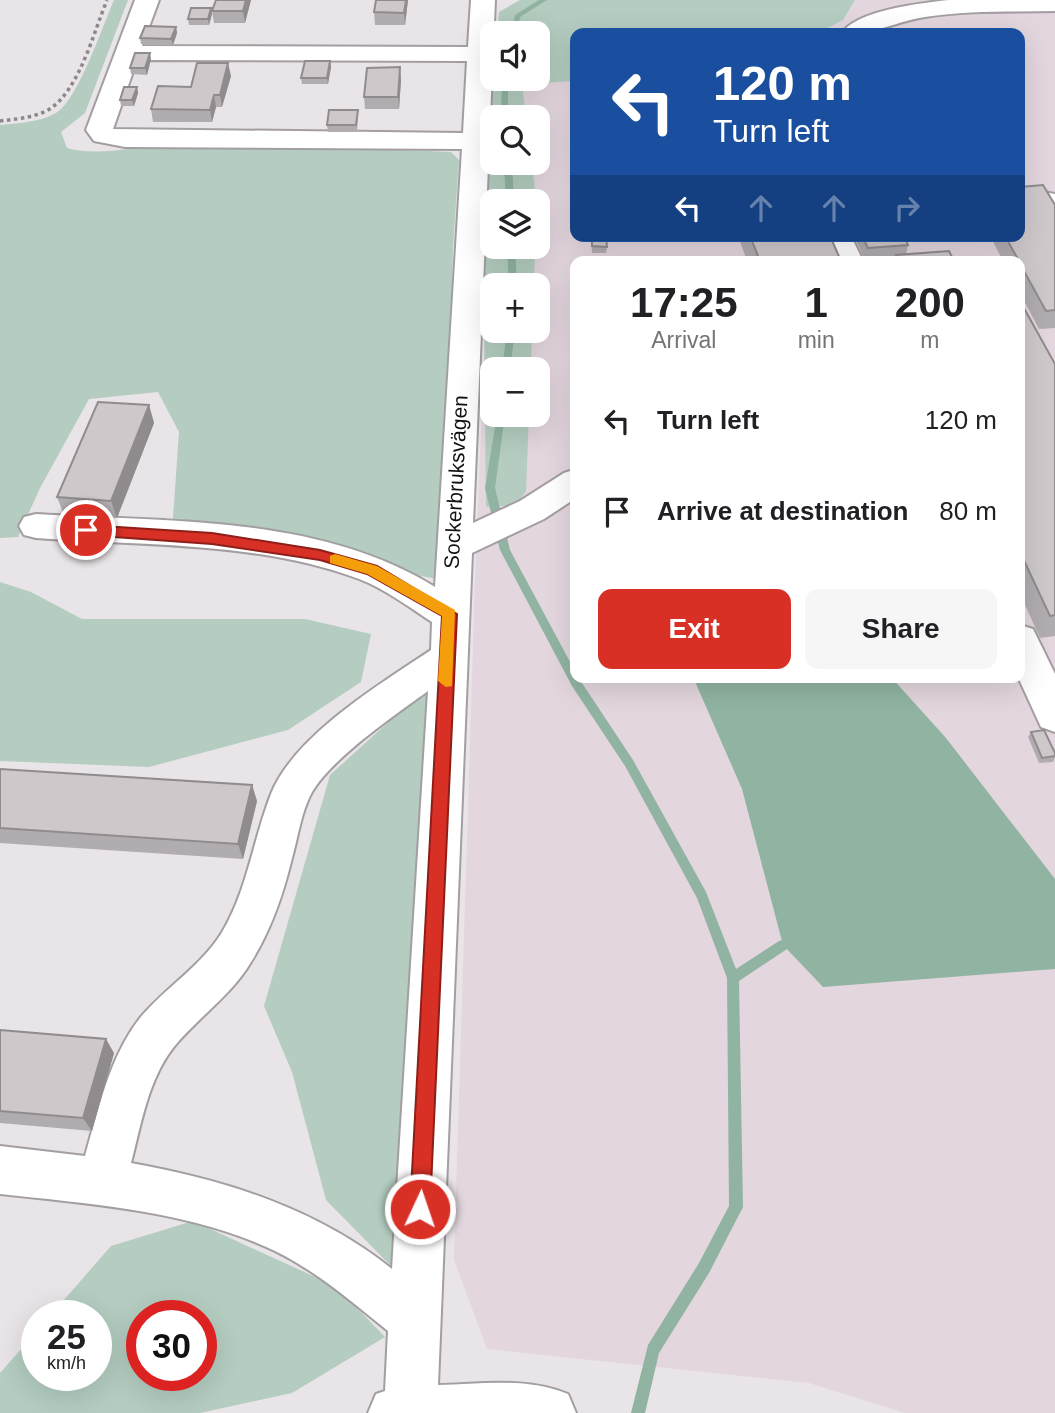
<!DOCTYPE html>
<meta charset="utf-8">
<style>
:root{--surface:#fff;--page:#f6f6f6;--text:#202124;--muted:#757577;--accent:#d93025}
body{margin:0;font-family:Helvetica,sans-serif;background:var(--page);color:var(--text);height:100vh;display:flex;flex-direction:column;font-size:26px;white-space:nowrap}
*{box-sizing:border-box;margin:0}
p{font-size:23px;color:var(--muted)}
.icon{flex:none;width:38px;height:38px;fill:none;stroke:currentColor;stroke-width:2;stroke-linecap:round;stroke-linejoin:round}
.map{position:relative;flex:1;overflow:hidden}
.details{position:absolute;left:570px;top:256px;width:455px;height:427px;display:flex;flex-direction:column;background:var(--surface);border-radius:14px;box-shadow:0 7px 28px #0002}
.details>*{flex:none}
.banner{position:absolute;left:570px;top:28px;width:455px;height:214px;border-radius:14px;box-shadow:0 7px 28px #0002;background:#1a4fa0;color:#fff;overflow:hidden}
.controls{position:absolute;left:480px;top:21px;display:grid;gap:14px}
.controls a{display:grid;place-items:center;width:70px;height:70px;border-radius:14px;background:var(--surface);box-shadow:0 7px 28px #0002;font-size:35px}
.speed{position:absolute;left:21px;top:1300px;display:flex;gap:14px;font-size:35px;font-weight:700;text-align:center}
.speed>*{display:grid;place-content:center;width:91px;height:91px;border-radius:50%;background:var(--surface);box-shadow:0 7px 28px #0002;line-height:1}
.speed small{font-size:18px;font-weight:400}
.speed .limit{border:10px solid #d22;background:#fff;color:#111}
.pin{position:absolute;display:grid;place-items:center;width:60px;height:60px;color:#fff;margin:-30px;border:4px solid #fff;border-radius:50%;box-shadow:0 2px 7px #0007}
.me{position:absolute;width:77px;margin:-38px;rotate:3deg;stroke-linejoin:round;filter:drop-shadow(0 0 5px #0008)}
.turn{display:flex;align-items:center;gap:24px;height:147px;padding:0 28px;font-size:32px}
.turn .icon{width:91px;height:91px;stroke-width:2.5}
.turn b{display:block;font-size:49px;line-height:60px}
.lanes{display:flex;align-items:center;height:66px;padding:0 28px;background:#0003;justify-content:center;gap:35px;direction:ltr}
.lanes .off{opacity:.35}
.eta{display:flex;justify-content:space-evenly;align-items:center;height:119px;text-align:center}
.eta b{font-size:42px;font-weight:600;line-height:49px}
.primary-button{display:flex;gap:14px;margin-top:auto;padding:14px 28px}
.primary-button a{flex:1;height:80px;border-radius:14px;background:var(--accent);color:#fff;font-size:28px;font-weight:600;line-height:80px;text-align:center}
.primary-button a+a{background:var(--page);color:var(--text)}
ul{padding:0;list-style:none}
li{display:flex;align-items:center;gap:21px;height:91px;padding:0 28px}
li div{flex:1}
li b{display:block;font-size:26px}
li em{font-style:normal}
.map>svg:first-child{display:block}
</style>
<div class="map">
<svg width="1055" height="1413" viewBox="0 0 1055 1413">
<rect width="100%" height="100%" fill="#e9e4e7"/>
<path fill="#e3d6de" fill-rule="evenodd" d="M839,0H1055V1413H905L809,1383L487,1349L454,1260L475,580L492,163H537V117H494L496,79H537L576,56V236H1020V33H795ZM492,201H537V247H492ZM576,261H1020V677H576ZM492,285H537V331H492ZM492,369H537V415H492Z"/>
<path fill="#b4cdc0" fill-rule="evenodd" d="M114,0H128L85,113L61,132L67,148C100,157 132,146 167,146C262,146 356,148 451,152L459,160L453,247L446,521L436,579L373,566L171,546L179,432L158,392L89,399L40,488L18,537L0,538V125C18,123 49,122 62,108C82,87 102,28 114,0Z
M520,0H855L843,20L818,33H576V81L522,84L526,117H492V163H532L536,201H492V247H535L534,285H492V331H532L531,369H492V415H529L526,491L516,505L486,507L484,314L490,95L492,79H537V33H497L499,12Z
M0,582L31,592L82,619H305L371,634L361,682L288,730L149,767L0,761Z
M427,687L434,703L394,1269L326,1200L292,1072L264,1006L330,775Z
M193,1221L337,1287L385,1337L292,1393L200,1413H0V1373L37,1331V1376H96V1316H50L111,1246ZM142,1316H201V1376H142Z"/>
<path fill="#91b4a2" d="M693,677H891L946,738L1055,879V969L823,987L783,945L742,789Z"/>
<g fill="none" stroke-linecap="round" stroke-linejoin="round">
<path fill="#91b4a2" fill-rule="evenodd" d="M539,0H547L520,17L517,33H511L515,15Z
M502,79H508V117H501Z
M504,163H512L514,201H506Z
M507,247H515L517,285H509Z
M507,331H515L510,369H502Z
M497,415H505L495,488L510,550L576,673V677H578L633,760L706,892L736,969L779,941L783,940L787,941L789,945L787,949L739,981L743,1207L709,1273L659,1353L645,1413H631L648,1345L699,1263L729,1206L727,978L697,898L625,766L572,686L500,550L485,488Z"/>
<g stroke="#a39ea1" stroke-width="4">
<path id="minor" d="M135,0H159L142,46L468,47L471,0H495L473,523L520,501L564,473L576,469V498L544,519L472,553L438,1385C481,1384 527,1377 568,1394L576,1413H368L376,1394L385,1391L388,1331C352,1302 318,1272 275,1251C192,1211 91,1204 0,1194V1146L85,1156C98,1110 110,1056 140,1018C165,988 200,967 221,934C247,892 253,840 271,794C294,736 380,684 431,650L432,622C409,607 385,589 359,579C258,541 141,546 36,538L24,535L19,526L24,517L36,514C168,522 319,515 435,587L462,149L125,147L94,141L86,130ZM137,60L467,61L463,133L113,129ZM428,691L392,1269C316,1208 225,1180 131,1163C141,1125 148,1080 173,1048C197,1018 231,996 251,962C271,930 283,895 292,858C298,837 301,812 312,792C332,758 395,715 428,691Z
M949,0H1055V11C1012,12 968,10 925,17C893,22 876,35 842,33C857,10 922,3 949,0Z
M1020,188L1055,194V210L1020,204Z
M823,236H851L863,261H834Z
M1020,625L1033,629L1055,674V732L1041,727L1018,677Z"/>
</g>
<path stroke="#8c888a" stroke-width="3.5" stroke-dasharray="3.5 3.5" stroke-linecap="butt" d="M0,121C16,119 33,118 48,110C79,92 94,31 107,0"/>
<use href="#minor" fill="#fff" fill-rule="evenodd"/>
</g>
<path fill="#b1acaf" d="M251,0L245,23H214L212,11Z
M376,0H408L405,25H375L374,12Z
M212,14L209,25H189L188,19Z
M176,27L177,33L173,45L141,44L140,38Z
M151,59L147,75L131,74L130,68Z
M330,61L331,67L328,84H302L301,78Z
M231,76L222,107H216L212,122H153L151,109L191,87Z
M401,80L399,109H365L364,97Z
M137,87L138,93L134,106H121L120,100Z
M358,110V116L357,132H328L327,125Z
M1055,205V328L1039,329L1020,293V261H1003L990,236H1020Z
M591,236L607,247L606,253H592Z
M738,236H830L841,261H747Z
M854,236H904L908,245L906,254L954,261H895V258L865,260Z
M1020,301L1055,364V636L1040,638L1020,594Z
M149,405L154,423L117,518L64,515L57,497Z
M1031,732L1055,753V758L1053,762L1039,763L1028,737Z
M0,769L252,785L257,801L243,859L0,843Z
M0,1030L114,1053L92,1131L0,1123Z"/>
<path fill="#908c8e" d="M246,0H251L245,23L243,11Z
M406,0H408L405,25L404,13Z
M211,8L212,14L209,25L208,19Z
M176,27L177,33L173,45L171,39Z
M150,53L151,59L147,75L145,68Z
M330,61L331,67L328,84L327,78Z
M228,63L231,76L222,107L220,95Z
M400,67L401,80L399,109L398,97Z
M137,87L138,93L134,106L132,100Z
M214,95L216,107L212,122L210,110Z
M149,405L154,423L117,518L111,501Z
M252,785L257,801L243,859L238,844Z
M106,1039L114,1053L92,1131L83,1118Z"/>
<path fill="#cec8cb" stroke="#908c8e" stroke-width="2" d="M216,0H246L243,11H212Z
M376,0H406L404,13L374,12Z
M191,8H211L208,19H188Z
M145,26L176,27L171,39L140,38Z
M135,53H150L145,68H130Z
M305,61H330L327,78H301Z
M197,63H228L220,95H214L210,110L151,109L158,86L191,87Z
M400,67L398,97H364L367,68Z
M124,87H137L132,100H120Z
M329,110H358L356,125H327Z
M1043,185L1055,205V310L1046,311L1020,264V261H1019L1005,236H1020V187Z
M592,236H606L607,247L592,246Z
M750,236H830L841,261H760Z
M862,236H904L908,245L868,248Z
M949,251L954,261H899L896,255Z
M1020,301L1055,364V615L1050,616L1020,552Z
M98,402L149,405L111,501L57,497Z
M1044,730L1055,753V756L1042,758L1031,732Z
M0,769L252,785L238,844L0,828Z
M0,1030L106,1039L83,1118L0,1111Z"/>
<path fill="#d93025" stroke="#8d1f18" stroke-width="2" d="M86,525L212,533L320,550L377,566L457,614L430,1209L427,1216L420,1219L413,1216L410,1209L442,616L367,574L320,560L212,544L86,535L79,530Z"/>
<path fill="#f59e0b" d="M335,554L377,566L455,610L452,686L446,687L438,681L442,616L367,574L330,563V556Z"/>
<g text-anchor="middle" stroke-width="6" stroke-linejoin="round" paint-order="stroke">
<g font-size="21" fill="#131112" stroke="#fff">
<text transform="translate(456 482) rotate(-87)" y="7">Sockerbruksvägen</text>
</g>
</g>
</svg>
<div class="controls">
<a><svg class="icon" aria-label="sound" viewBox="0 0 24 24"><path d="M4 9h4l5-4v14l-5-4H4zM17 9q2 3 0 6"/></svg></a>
<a><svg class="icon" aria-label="search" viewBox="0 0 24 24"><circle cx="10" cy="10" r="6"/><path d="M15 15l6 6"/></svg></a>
<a><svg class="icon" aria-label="layers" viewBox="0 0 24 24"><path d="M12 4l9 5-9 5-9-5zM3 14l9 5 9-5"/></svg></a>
<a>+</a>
<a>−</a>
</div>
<div class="speed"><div>25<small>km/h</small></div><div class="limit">30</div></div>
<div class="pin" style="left:86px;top:530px;background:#d93025"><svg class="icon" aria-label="arrive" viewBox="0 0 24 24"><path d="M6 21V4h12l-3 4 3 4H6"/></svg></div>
<svg class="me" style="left:420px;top:1209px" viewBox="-20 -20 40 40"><circle r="17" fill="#d93025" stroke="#fff" stroke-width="3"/><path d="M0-11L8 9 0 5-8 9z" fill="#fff"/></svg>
<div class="banner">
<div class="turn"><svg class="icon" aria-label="left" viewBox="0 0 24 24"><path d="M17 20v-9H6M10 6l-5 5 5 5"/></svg><div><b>120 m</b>Turn left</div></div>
<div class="lanes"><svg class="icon" aria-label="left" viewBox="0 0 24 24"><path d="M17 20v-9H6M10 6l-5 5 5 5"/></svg><svg class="icon off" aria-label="ahead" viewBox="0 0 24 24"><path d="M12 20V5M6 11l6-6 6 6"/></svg><svg class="icon off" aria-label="ahead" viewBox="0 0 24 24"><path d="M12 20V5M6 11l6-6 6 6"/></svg><svg class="icon off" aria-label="right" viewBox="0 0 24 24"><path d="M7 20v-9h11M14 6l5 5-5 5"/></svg></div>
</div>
<section class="details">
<div class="eta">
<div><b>17:25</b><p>Arrival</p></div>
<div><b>1</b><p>min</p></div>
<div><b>200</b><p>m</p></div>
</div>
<ul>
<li><svg class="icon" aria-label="left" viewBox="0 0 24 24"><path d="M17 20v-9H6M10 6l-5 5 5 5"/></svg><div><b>Turn left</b></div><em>120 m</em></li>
<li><svg class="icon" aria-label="arrive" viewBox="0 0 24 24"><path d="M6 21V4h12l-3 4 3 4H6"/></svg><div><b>Arrive at destination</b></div><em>80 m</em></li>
</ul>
<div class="primary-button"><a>Exit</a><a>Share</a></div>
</section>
</div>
